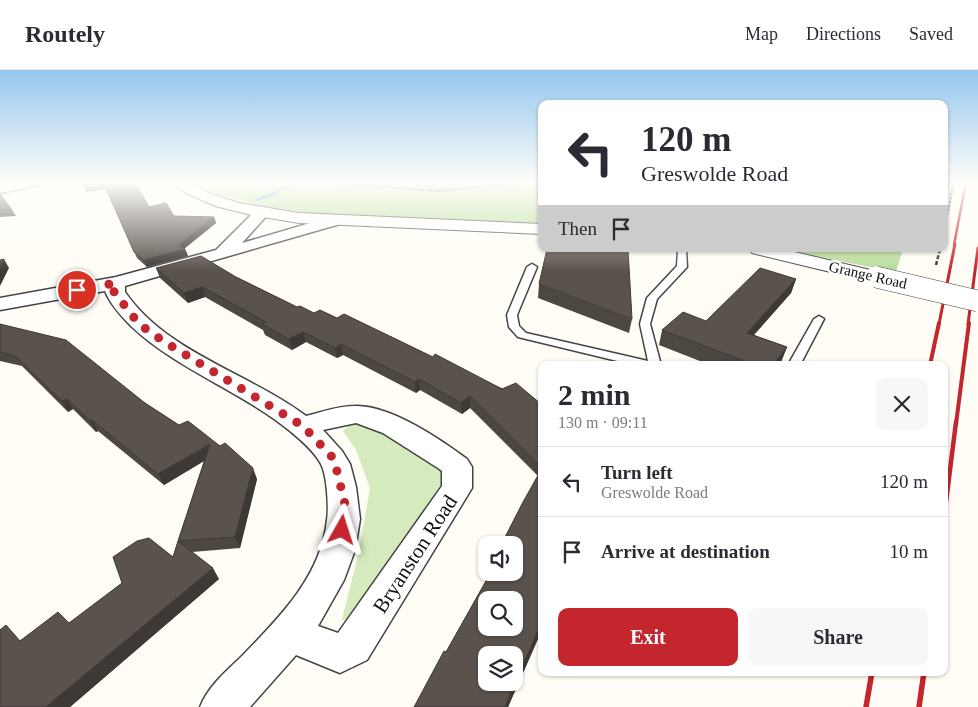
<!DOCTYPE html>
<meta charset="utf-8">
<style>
:root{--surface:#fff;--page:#f7f7f7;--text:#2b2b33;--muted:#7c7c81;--line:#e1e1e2;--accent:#c4262e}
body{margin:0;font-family:Georgia,serif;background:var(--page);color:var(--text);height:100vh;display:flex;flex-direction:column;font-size:19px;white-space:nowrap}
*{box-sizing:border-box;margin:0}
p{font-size:16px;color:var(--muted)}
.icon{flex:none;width:28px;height:28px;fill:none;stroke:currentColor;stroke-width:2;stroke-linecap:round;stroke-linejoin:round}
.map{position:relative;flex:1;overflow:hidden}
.details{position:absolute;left:538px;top:291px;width:410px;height:315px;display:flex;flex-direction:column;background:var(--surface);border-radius:10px;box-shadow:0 1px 4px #0004}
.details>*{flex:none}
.guide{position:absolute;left:538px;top:30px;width:410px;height:152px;border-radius:10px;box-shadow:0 1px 4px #0004;background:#fff;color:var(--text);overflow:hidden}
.buttons{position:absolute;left:478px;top:466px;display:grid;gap:10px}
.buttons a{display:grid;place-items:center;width:45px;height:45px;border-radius:10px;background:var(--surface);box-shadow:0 1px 4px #0004;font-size:25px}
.pin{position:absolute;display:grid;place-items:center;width:42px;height:42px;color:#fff;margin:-21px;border:2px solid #fff;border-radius:50%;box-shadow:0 1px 5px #0007}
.me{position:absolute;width:55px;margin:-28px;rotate:6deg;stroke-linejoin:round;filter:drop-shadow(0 0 4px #0008)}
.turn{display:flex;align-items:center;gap:18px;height:105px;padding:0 20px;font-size:22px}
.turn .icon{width:65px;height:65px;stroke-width:2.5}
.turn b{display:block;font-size:35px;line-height:42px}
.then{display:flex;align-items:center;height:48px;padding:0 20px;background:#0003;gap:10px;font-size:19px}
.round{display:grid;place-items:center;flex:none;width:52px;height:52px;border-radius:10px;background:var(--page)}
.head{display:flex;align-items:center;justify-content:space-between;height:85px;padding:0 20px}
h1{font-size:30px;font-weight:700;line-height:38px}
.button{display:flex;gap:10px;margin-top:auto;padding:10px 20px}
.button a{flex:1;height:58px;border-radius:10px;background:var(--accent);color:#fff;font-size:20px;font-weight:700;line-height:58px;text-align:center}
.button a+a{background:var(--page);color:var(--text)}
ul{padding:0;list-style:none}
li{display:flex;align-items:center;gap:15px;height:70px;padding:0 20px;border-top:1px solid var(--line)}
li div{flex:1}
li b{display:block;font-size:19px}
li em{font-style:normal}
header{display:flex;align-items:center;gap:30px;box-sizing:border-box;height:70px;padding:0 25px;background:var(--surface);border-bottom:1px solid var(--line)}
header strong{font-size:24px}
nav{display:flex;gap:28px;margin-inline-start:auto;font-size:18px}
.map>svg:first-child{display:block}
</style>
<header>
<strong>Routely</strong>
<nav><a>Map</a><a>Directions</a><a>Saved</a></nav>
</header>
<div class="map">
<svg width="978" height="637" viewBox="0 0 978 637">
<rect width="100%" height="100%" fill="#fffdf5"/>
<path fill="#d5ebbd" d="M352,353H375L442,393L450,406L350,554L342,549L359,481L370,418L356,380L343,361Z"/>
<path fill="#b9dc9c" d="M199,112H541V156L334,147L263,136L212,123Z
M777,179H903L896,202Z"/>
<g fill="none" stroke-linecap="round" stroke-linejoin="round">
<path fill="#3f96cf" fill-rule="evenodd" d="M291,112H297L273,126L257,131L254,129L269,124Z"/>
<g stroke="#444" stroke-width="3">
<path id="service" d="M678,179H686L687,197L657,229L650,254L661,295H634L518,267L509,257L507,245L527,197L532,194L537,197L517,245L519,256L526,263L648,291L640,254L647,228L677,196Z
M819,246L824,249L800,295H788L814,249Z"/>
</g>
<g stroke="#444" stroke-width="3">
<path id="minor" d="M14,112H42L40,115L0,123V115Z
M261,138L266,140L269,143L242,173L334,146L340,148L342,151L340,154L125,216V222C167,283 249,303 306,346C322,342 338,336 355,336C390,335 440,369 467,389L472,397V418L367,590L340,603L296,585L250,637H200C208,617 224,603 240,588C278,549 321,507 327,450C329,438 327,405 321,394C314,381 301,370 290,361C241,321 178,300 132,257C122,247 110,234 105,221L0,240V228L116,207L216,180L256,140ZM356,353L383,363L438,398L442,401V416L338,563L318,556L344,510L355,480L360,449L356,417L350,394L342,381L323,360Z"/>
</g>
<g stroke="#444" stroke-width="2">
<path id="tertiary" d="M170,112H188L211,124L239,133L299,143L541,154V164L299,153L251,145L215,136L186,123Z
M750,179H782L883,203L886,207L883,211L876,213L752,183Z"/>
</g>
<path stroke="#333" stroke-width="2" stroke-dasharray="3 1" stroke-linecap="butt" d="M326,112L438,121L527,112
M944,161L954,112"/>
<path stroke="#333" stroke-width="2.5" stroke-dasharray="4 2" stroke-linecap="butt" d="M936,195L940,179"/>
<use href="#service" fill="#fff" fill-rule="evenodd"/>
<use href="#minor" fill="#fff" fill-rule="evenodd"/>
<use href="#tertiary" fill="#fff" fill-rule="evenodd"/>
<path stroke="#c4262e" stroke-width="2.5" d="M954,175L966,112"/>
<path stroke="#c4262e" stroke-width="3" d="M939,254L955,174
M968,254L978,178"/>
<path stroke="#c4262e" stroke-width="4" d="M930,295L939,253
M956,354L969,253"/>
<path stroke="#c4262e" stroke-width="4.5" d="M944,448L956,352"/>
<path stroke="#c4262e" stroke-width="5.5" d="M866,637L872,602
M919,637L924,602"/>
<g stroke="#444" stroke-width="22" stroke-linecap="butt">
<path id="tertiary-bridge" d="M876,207L978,231"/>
</g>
<use href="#tertiary-bridge" stroke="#fff" stroke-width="21"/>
</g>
<path fill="#4d4742" d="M135,112L149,137L174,146L214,147L216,153L184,179H185L188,186L147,197L137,188L106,119L87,122Z
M0,124L12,140L16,146L0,147Z
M156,198L236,207L297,237L314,243L541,334V562L508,637L446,582L490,504V502H514L538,406L470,338L462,344L420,320L416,323L343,285L337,288L306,272L292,280L265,265L263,260L205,227L188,233L160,208Z
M796,209L791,223L754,265L787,277L781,292L779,295H710L659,275L662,260L706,251Z
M539,214L632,249L629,263L538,228Z
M0,254L145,333L257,409L240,478L192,482L219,509L70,637H0L20,570L69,553L173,487L204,391L164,415L98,361L96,362L73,339L68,342L22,296L0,291Z"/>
<path fill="#3f3936" d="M104,114L106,119L87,122L84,117Z
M214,147L216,153L182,180L185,179L188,186L147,197L144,190Z
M4,189L9,198L0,216V197Z
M796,209L791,223L742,278L747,263Z
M202,217L205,227L188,233L184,223Z
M303,262L306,272L292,280L289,269Z
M341,274L343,285L337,288L335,278Z
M787,277L781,292L779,295H773Z
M419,309L420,320L416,323L415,312Z
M470,326V338L462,344L461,333Z
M67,329L73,339L68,342L62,331Z
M92,350L98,361L96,362L90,351Z
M210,374L214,385L164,415L158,404Z
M253,398L257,409L240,478L235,467Z
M213,498L219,509L70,637H46Z
M541,554V562L508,637L505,636Z"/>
<path fill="#5a524d" stroke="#3f3936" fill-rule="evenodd" d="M82,112H135L149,137L166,133L174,146L214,147L179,175L185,179L144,190L134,182L104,114L84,117Z
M0,124L12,140H0Z
M547,179H628L632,249L539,214Z
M201,186L236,207L297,237L300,236L314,243L320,240L337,248L344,244L433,287L435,284L502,319L516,313L541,334V397L470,326L461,333L419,309L415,312L341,274L335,278L303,262L289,269L262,254L266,252L202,217L184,223L156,198Z
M4,189L0,197V190Z
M760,198L796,209L747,263L787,277L773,295H755L662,260L683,242L706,251Z
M0,254L66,270L145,333L179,355L188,351L220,376L225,373L253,398L235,467L178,471L210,374L158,404L92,350L90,351L67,329L62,331L15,286L0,282Z
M541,400V554L505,636L508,637H414L444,581L446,582L491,502H514V475H501L523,432ZM486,530H514V558H486ZM486,585H514V612H486Z
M149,468L173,487L178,471L213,498L46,637H0V560L6,555L20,571L58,542L69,553L122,513L113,487L137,471Z"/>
<linearGradient id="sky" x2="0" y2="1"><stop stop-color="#95c6ee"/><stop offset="0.56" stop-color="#fffefa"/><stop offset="1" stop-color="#fffefa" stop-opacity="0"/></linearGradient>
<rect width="978" height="201" fill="url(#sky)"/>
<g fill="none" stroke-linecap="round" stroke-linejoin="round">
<path stroke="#c4262e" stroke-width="9" stroke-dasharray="0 16.2" d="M77,220L116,213L114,222L139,254L163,271L303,356L334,389L345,434L342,460"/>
</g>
<g text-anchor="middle" stroke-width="5" stroke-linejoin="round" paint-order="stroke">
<g font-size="15" fill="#111" stroke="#fff">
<text transform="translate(868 205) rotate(13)" y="5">Grange Road</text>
</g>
<g font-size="21" fill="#111" stroke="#fff">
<text transform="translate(415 484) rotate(-57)" y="7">Bryanston Road</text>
</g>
</g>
</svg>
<div class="buttons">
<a><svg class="icon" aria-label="sound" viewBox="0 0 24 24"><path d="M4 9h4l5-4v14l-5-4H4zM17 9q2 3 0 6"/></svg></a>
<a><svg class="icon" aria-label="search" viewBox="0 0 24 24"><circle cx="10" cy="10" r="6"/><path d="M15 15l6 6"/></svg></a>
<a><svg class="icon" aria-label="layers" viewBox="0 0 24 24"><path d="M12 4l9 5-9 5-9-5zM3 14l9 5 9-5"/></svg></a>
</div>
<div class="pin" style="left:77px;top:220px;background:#d93025"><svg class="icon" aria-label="arrive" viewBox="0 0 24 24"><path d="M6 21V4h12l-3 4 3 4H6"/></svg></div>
<svg class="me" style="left:342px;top:460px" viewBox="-20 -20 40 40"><path d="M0-17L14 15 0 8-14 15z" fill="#c4262e" stroke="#fff" stroke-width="4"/></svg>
<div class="guide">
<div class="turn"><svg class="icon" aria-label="left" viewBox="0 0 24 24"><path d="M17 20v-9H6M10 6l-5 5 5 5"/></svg><div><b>120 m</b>Greswolde Road</div></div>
<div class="then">Then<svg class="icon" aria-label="arrive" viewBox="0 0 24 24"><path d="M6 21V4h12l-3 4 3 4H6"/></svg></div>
</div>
<section class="details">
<div class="head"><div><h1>2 min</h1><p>130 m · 09:11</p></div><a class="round"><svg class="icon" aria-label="close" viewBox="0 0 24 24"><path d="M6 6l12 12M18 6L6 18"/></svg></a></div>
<ul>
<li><svg class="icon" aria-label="left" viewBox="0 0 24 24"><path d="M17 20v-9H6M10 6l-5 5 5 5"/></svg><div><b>Turn left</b><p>Greswolde Road</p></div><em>120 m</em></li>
<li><svg class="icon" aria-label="arrive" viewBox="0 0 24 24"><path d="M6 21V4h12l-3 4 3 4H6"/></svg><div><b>Arrive at destination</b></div><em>10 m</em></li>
</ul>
<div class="button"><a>Exit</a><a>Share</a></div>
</section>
</div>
